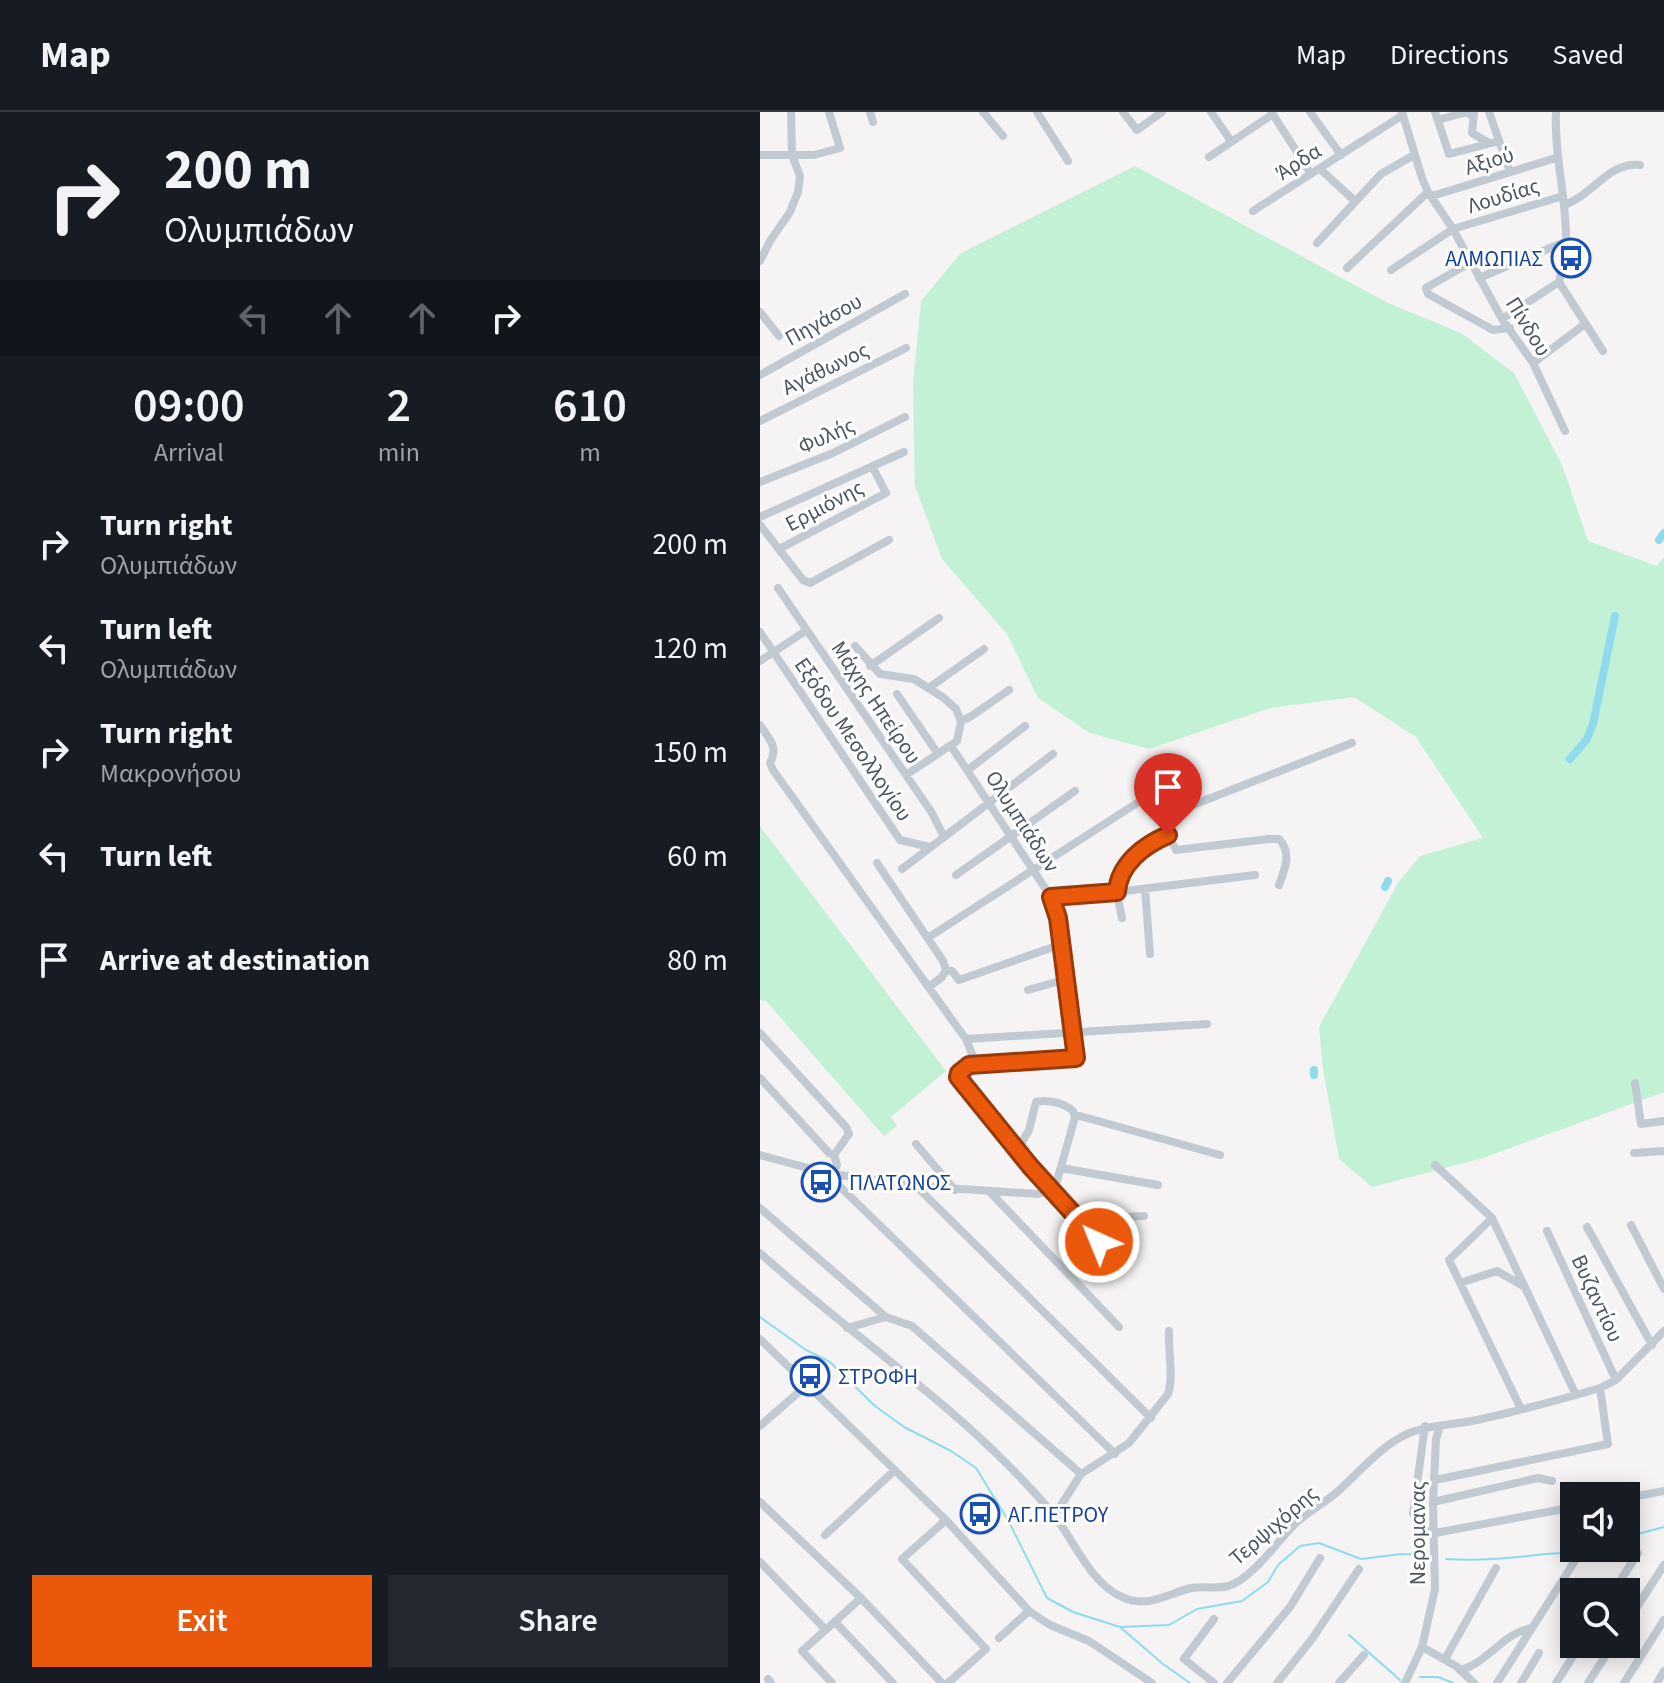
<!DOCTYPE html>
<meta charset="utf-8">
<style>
:root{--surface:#171b24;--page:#242831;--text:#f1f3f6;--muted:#9ea1a6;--line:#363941;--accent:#ea580c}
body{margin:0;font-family:"Source Sans 3",sans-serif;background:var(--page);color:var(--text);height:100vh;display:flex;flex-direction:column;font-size:30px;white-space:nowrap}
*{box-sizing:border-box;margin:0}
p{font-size:26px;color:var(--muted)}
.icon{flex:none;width:44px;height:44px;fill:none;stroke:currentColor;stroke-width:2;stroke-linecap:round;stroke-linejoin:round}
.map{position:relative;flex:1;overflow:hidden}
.sheet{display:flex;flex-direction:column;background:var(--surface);width:760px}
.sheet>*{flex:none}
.hud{background:#171b24;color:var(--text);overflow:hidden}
.fabs{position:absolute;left:800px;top:1370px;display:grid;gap:16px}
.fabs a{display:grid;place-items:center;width:80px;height:80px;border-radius:0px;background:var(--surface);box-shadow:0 4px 20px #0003;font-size:40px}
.pin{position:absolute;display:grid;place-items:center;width:68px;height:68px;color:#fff;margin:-82px -34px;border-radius:50% 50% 50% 0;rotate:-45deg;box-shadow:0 0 8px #0007}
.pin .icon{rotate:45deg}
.me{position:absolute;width:88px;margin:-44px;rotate:316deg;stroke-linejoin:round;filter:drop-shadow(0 0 6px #0008)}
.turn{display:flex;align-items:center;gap:28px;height:168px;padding:0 32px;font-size:36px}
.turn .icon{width:104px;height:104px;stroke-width:2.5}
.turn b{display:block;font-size:56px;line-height:68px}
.lanes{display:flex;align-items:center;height:76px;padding:0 32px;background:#0003;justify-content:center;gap:40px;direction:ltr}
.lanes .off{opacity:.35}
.eta{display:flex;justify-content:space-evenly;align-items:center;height:136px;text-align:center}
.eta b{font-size:48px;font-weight:600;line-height:56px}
.cta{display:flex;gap:16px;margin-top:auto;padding:16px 32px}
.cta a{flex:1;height:92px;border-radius:0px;background:var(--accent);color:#fff;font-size:32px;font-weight:600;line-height:92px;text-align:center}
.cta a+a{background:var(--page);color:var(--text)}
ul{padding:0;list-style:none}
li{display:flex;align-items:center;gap:24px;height:104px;padding:0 32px}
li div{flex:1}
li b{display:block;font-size:30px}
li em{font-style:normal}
header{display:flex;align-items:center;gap:48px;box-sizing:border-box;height:112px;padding:0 40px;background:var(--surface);border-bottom:2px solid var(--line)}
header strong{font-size:38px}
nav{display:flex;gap:44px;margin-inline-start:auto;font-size:28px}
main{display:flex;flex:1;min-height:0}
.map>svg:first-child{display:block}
</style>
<header>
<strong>Map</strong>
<nav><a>Map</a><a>Directions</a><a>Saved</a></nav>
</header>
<main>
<section class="sheet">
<div class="hud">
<div class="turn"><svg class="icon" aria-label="right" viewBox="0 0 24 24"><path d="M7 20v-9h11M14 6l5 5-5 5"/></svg><div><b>200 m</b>Ολυμπιάδων</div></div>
<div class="lanes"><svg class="icon off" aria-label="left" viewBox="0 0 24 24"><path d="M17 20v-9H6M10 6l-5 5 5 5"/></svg><svg class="icon off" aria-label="ahead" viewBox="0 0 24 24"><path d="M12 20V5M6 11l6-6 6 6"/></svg><svg class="icon off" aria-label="ahead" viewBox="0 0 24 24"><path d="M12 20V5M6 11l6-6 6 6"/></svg><svg class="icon" aria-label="right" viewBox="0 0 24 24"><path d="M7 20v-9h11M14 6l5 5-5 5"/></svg></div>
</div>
<div class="eta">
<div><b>09:00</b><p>Arrival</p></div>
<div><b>2</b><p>min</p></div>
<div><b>610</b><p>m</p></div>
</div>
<ul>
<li><svg class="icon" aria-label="right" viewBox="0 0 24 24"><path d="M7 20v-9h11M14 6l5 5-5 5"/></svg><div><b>Turn right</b><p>Ολυμπιάδων</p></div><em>200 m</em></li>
<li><svg class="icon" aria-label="left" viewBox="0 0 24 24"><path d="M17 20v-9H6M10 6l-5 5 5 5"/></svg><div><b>Turn left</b><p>Ολυμπιάδων</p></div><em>120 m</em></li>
<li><svg class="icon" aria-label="right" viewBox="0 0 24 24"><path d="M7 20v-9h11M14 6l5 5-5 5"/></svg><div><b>Turn right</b><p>Μακρονήσου</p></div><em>150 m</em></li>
<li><svg class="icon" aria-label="left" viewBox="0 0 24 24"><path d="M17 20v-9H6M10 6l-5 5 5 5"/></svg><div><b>Turn left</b></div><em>60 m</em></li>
<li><svg class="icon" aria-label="arrive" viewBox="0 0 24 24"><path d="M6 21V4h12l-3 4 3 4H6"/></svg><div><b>Arrive at destination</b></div><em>80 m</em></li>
</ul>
<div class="cta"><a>Exit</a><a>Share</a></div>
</section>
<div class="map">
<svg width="904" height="1571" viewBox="0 0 904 1571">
<rect width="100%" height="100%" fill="#f5f3f3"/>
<path fill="#c3f1d5" d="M375,54L628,191L701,221L754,261L802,353L828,429L897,454L904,445V980L723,1046L612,1075L579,1047L563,957L559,915L638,771L660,744L723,726L656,625L594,585L510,596L389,637L330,621L278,586L247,522L182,447L155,374L153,272L161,189L201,141Z
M0,714L186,959L131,1005L137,1014L124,1024L6,889L0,888Z"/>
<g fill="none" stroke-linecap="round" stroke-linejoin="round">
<path stroke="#90daee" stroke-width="2" d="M0,1205L46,1238L70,1250L115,1294L144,1315L191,1339L216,1356L248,1408L287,1486L313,1500L360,1515L403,1552L430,1571
M866,1425L904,1415
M686,1447C721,1449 752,1446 786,1442C804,1440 820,1442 836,1436
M360,1515L409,1513L437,1497L482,1489L508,1470L518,1453L540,1434L559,1431L601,1447L641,1442L666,1443
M589,1523L640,1568
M660,1565H678L693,1571"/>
<path stroke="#90daee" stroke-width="8" d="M899,428L904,421
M810,647L827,627L833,612L855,504
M625,775L628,769
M554,958V963"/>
<path stroke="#c1cad2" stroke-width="8" d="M110,0L113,10
M223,0L243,24
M277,0L308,49
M363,0L377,18L402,0
M451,0L471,29
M550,0L581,43
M642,0L662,66L668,80L693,117L742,207L773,251L805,319
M675,0L689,42L739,29
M714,0L712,21L729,31
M729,0L750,60
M796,0C794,43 806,83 806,126C806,141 802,156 799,170L843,239
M512,1L551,62
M678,8L707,0L713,5
M0,43H54L80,36L69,0
M449,45L513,2
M560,57L595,89
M672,84L796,46
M804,93C832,84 849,49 880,53
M493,99L643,3
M557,131L621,62L654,43
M0,149L10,129L30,100L38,80L40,64L32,43L31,0
M711,150L666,176L668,182L733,218L750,216
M587,156L668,80
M631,158L693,117L803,84
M719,166L807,129
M0,200L19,224
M742,207L799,170
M773,251L825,212
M0,263L145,182
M0,309L146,236
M0,370L73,341L145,305
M0,405L144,340
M0,413L43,468L50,471L129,428
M19,437L126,381L112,354
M18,476L172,701L184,725
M0,520L140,728L170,735
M95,534L120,562L154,567L184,586L196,597L201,609L197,629L146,663
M0,549L47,518
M110,554L179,506
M170,575L224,537
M137,582L178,642
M201,609L210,605L249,578
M0,613C9,627 19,635 10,651L13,658L195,912L206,927L216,952
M191,634L291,785L298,806L316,946L209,953L199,961L198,965L290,1078L356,1148
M209,657L265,614
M117,751L183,849L186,858L182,865L169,875
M142,757L293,642
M196,763L315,679
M519,773C525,757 532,741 519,727H509L416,738L401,709L402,705L592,631
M385,777L390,842
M291,785L357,780L495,763
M362,806C360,795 355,780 358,769C365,746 388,731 408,723
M169,825L377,691
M186,858L192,859L199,868L302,832
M268,878L307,867
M0,921L86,1015L89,1022L74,1043L77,1053L73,1062
M206,927L447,912
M0,966L69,1041L74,1043
M875,971L881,1012L904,1009
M156,1032L195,1078
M257,1039L269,1018L276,990C288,987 304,991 313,999L315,1005
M874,1041L904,1039
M0,1043L66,1061L156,1074L278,1082L290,1078
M675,1053L732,1106L816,1283
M301,1056L398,1073
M66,1061L355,1342
M156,1074L391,1306
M290,1078L297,1069L315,1005L320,1004L460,1043
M229,1079L359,1215
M0,1096L126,1205
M732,1106L689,1148L761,1297
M321,1113L328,1107L384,1104
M871,1113L904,1177
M827,1115L892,1233
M787,1119L856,1268
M0,1141C97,1229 209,1301 293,1402C314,1428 330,1471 362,1485C387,1497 407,1482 431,1476C443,1474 456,1477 468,1474C491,1468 517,1430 534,1413C546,1400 564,1392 577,1380C597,1363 613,1342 636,1328C661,1312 688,1314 717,1308C758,1299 799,1288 840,1276L856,1268L904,1219
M700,1171L737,1159L765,1175
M87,1216L126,1205L152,1214L321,1362L369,1331L408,1282C414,1269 408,1236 409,1219
M0,1227L186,1408L269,1499L290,1513L329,1529L392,1571
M0,1314L48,1272
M665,1314L653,1401L661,1417L675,1421L814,1395
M675,1368L848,1332L840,1276
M866,1386L904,1379
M0,1390L101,1486L182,1571
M673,1390L778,1366L792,1369
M294,1404L321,1362
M186,1408L142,1447L226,1537L188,1571
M65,1423L135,1358
M0,1450L66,1518
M853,1480L878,1441
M75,1510L133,1571
M866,1512L904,1453
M239,1526L269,1499
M662,1535L696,1554L714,1571
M685,1547L736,1456
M700,1558C728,1551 744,1520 772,1516
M8,1567L11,1571
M72,1571L42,1539L101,1486
M454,1571L424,1547L454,1507
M467,1571L530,1495L560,1446
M517,1571L552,1527L599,1457
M579,1571L604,1543
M645,1571L662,1535L675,1477L673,1390L676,1327L680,1314
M737,1571L818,1444
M761,1571L779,1541
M796,1571L821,1532
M828,1571L853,1532
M864,1571L904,1508
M897,1571L904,1559"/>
</g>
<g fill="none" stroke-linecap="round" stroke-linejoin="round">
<g stroke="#983908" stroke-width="20">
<path id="route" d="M339,1130L270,1054L198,965L199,961L209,953L316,946L298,806L291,785L357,780C359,752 384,733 408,723"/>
</g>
<use href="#route" stroke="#ea580c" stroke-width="14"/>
</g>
<defs>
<g id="bus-ring" transform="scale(2)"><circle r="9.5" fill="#fff" stroke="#1a4fb4" stroke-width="1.5"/><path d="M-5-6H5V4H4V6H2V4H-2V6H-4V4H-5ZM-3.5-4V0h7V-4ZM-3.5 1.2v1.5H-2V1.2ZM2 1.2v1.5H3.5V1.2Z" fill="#1a4fb4"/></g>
</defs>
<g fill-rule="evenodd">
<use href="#bus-ring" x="811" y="146"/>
<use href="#bus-ring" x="61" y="1070"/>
<use href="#bus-ring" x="50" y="1264"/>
<use href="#bus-ring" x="220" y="1402"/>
</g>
<g text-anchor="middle" stroke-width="6" stroke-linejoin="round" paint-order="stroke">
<g font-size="22" fill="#4a5661" stroke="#fff">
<text transform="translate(729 48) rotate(-17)" y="8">Αξιού</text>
<text transform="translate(538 49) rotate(-33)" y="8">Άρδα</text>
<text transform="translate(743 83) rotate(-17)" y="8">Λουδίας</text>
<text transform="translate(63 207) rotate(-29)" y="8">Πηγάσου</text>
<text transform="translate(769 214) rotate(58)" y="8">Πίνδου</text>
<text transform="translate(65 256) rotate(-26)" y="8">Αγάθωνος</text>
<text transform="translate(66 323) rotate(-24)" y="8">Φυλής</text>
<text transform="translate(64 393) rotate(-28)" y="8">Ερμιόνης</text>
<text transform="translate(117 590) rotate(56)" y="8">Μάχης Ηπείρου</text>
<text transform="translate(94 627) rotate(56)" y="8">Εξόδου Μεσολλογίου</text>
<text transform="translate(263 709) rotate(57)" y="8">Ολυμπιάδων</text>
<text transform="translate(838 1186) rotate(65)" y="8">Βυζαντίου</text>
<text transform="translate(513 1413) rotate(-41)" y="8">Τερψιχόρης</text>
<text transform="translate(657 1421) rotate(-90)" y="8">Νερομανας</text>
</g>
<g font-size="22" fill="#164399" stroke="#fff" text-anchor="start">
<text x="783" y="154" text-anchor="end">ΑΛΜΩΠΙΑΣ</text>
<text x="89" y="1078">ΠΛΑΤΩΝΟΣ</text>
<text x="78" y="1272">ΣΤΡΟΦΗ</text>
<text x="248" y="1410">ΑΓ.ΠΕΤΡΟΥ</text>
</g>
</g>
</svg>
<div class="fabs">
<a><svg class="icon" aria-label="sound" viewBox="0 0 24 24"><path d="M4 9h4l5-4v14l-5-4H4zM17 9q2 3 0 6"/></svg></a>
<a><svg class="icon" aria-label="search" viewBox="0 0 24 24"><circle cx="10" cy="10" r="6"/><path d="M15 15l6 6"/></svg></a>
</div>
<div class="pin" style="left:408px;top:723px;background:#d93025"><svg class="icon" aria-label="arrive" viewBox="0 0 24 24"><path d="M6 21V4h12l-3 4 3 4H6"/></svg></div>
<svg class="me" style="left:339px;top:1130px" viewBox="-20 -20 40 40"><circle r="17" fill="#ea580c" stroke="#fff" stroke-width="3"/><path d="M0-11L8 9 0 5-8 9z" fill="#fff"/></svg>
</div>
</main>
